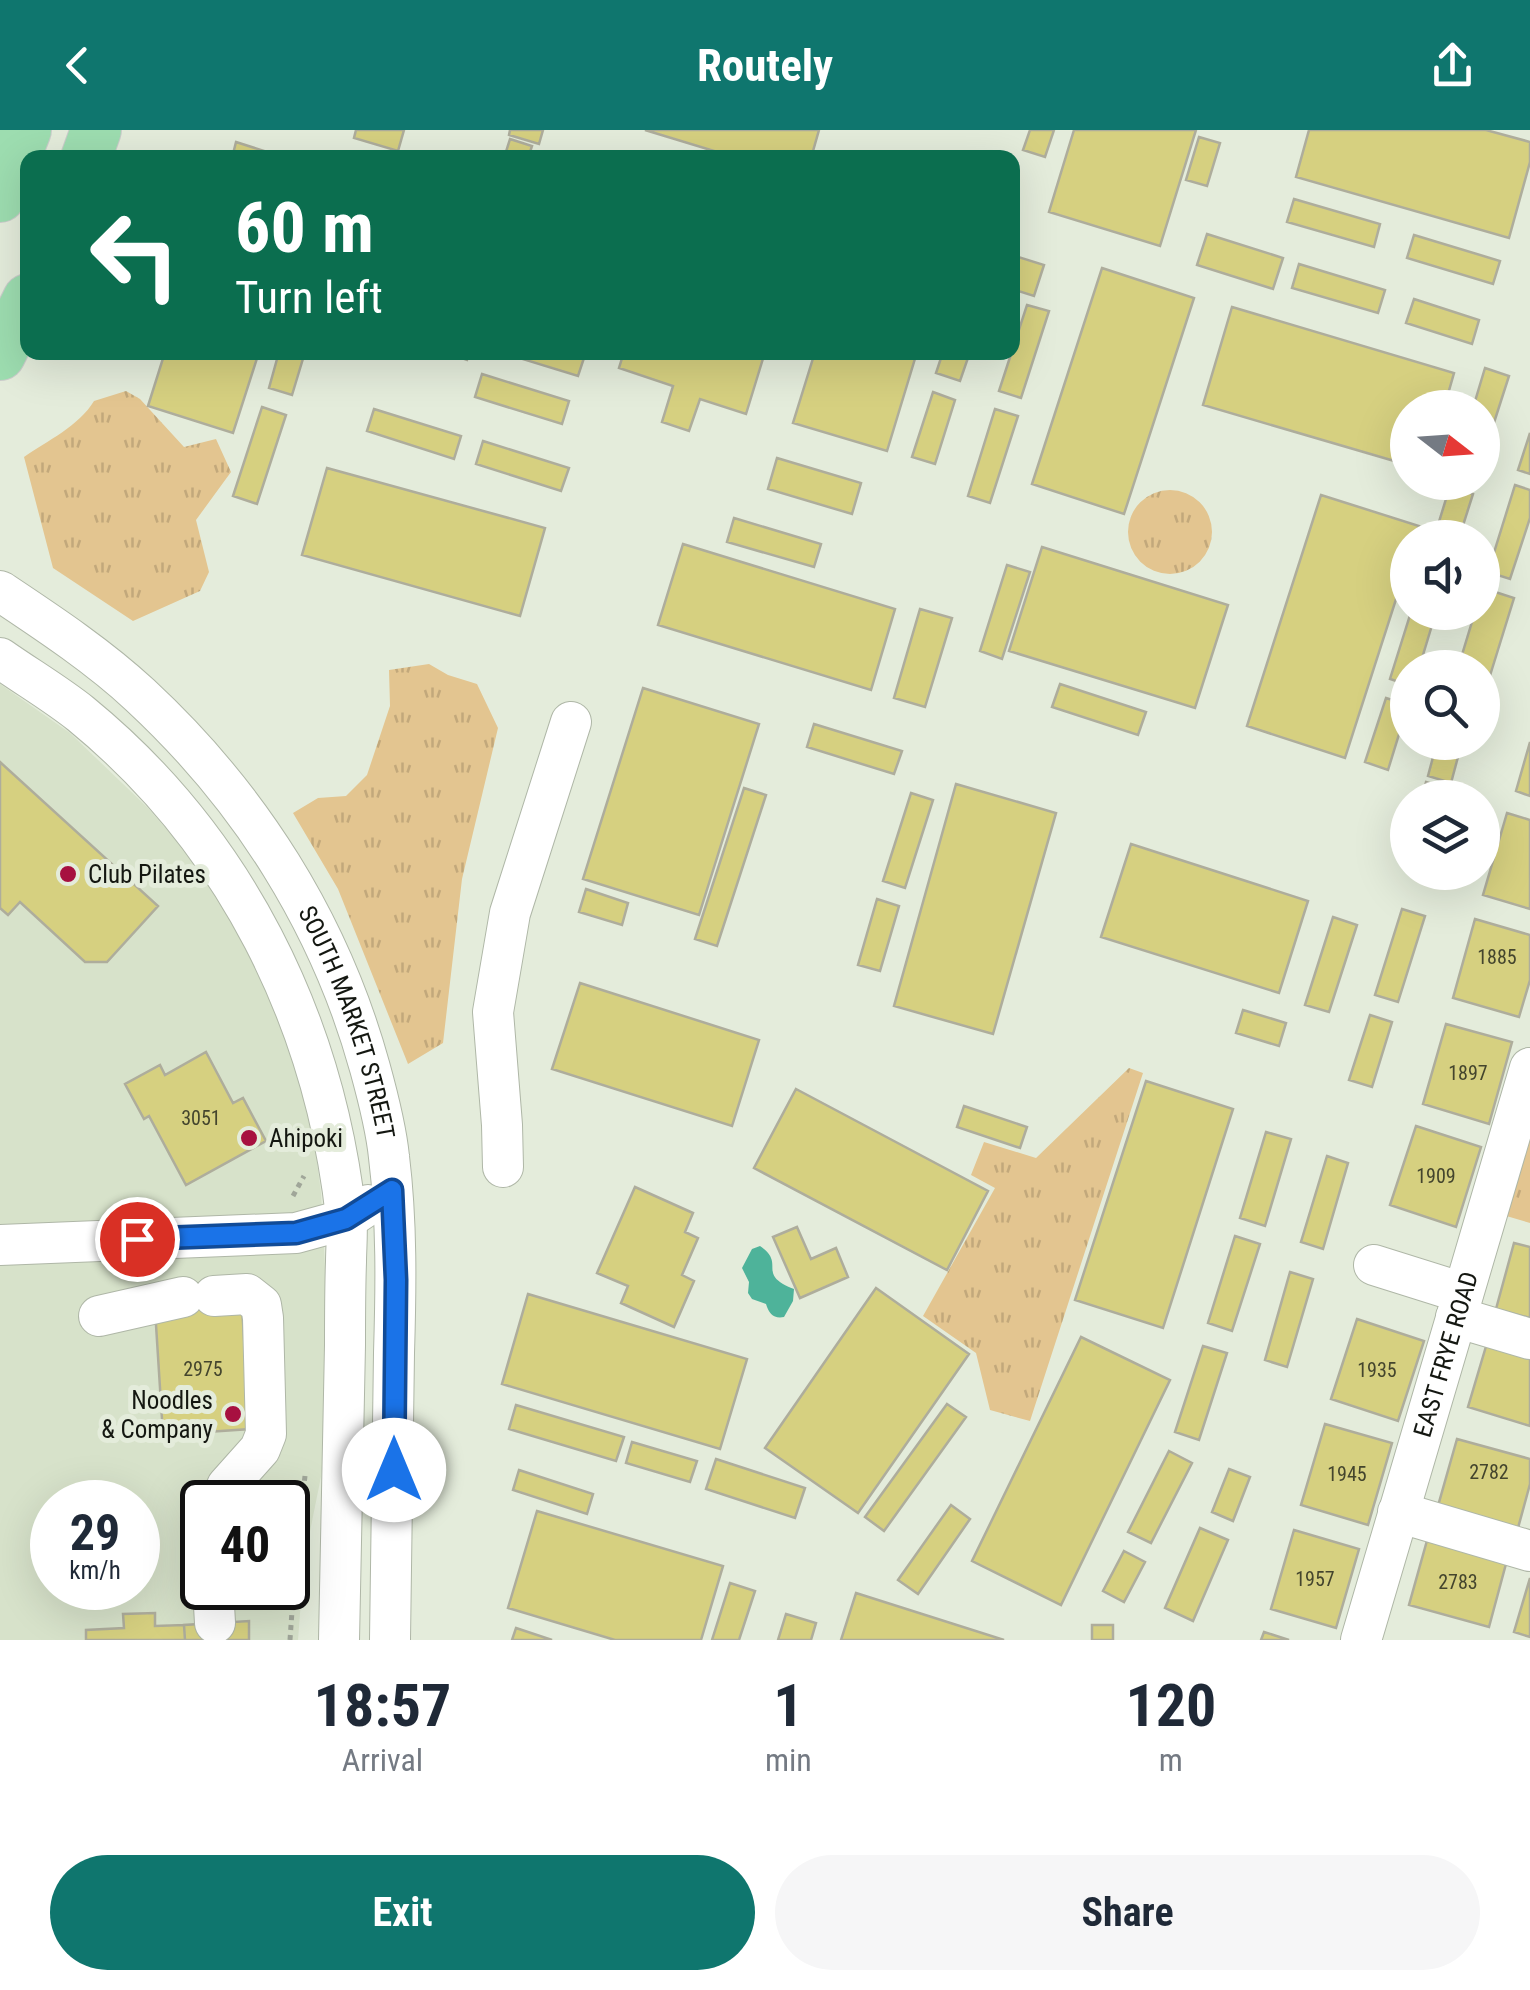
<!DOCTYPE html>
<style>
:root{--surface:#fff;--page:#f6f6f7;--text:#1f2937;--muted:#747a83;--accent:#0f766e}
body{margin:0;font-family:"Roboto Condensed",sans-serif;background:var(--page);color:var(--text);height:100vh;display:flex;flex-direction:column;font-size:38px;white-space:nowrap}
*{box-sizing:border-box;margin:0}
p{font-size:32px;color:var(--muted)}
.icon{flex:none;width:55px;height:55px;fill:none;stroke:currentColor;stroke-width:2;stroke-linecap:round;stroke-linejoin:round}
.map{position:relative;height:1510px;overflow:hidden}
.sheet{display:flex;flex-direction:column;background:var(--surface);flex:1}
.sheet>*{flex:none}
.hud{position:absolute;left:20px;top:20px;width:1000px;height:210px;border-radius:20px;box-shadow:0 10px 40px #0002;background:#0b6e4f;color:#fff;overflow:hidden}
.needle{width:65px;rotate:107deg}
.fabs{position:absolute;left:1390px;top:260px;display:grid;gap:20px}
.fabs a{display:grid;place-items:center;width:110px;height:110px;border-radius:50%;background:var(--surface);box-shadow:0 10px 40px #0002;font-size:50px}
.speed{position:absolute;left:30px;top:1350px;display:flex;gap:20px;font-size:50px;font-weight:700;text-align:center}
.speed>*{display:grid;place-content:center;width:130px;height:130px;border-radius:50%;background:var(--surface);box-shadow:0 10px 40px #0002;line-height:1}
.speed small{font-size:25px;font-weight:400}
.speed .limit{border:5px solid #111;border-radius:15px;background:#fff;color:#111}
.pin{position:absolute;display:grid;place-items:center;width:85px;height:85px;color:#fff;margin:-42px;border:5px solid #fff;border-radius:50%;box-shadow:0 2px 10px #0007}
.me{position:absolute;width:110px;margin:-55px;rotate:0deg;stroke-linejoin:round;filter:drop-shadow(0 0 8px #0008)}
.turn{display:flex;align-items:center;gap:35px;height:210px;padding:0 50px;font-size:45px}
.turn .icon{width:130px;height:130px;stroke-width:2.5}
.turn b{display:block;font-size:70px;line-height:85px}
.eta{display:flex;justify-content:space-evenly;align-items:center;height:170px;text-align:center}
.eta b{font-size:60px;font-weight:700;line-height:70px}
.button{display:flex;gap:20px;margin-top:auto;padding:20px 50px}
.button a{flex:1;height:115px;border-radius:60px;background:var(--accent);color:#fff;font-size:40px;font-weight:700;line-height:115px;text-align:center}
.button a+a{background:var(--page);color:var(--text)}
header{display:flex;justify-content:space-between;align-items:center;height:130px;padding:0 50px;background:var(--accent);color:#fff;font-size:45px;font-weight:700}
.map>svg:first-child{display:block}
</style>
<header><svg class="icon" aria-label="back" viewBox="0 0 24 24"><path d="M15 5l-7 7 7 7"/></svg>Routely<svg class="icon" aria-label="share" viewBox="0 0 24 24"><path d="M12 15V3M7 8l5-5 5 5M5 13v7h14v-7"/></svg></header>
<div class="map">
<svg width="1530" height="1510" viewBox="0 0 1530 1510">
<defs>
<pattern id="grass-tufts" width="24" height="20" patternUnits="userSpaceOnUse" patternTransform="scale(2.5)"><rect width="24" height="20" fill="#e3c590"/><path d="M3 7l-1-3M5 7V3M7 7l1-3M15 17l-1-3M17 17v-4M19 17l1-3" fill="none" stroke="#c2a87b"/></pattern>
</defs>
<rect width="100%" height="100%" fill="#e4ecdb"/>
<path fill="#d7e2ca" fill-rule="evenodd" d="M0,554L70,603L147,677L198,735L245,815L288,910L312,992L321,1063L327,1174L325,1327L304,1431L298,1510H0ZM52,1372H138V1458H52ZM202,1372H288V1458H202Z"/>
<path fill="url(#grass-tufts)" d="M126,261L140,269L184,317L216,309L231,342L196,390L209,442L200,461L133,491L53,438L24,327C47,311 79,296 94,271Z
M1128 402a42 42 0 1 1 84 0a42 42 0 1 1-84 0Z
M429,534L448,545L477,554L498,598L462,749L443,913L408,934L338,759L293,683L318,668L346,666L367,645L390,576L389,540Z
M1129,938L1143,943L1030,1291L990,1280L976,1223L923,1186L995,1058L971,1045L984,1012L1036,1028Z
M1530,995V1093L1503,1085Z"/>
<path fill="#4eb39a" d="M760,1116C787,1134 755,1144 794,1159L793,1171L784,1187C774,1189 769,1184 766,1174L752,1169L748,1163L749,1152L742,1138L752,1119Z"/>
<path fill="#d6d080" stroke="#aead9c" stroke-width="2.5" d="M356,0H404L398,21L354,8Z
M510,0H543L539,14L509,5Z
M645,0H819L811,28H737Z
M1030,0H1054L1045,27L1023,20Z
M1074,0H1196L1160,116L1049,82Z
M1309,0H1486L1530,12V32L1509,108L1296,47Z
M1199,7L1220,13L1207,56L1186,50Z
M510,9L532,16L528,28H504Z
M236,12L286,28H232Z
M1294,69L1380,94L1374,117L1287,92Z
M1207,104L1283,128L1273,159L1197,135Z
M1414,105L1500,131L1493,154L1407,128Z
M1012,125L1044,135L1034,166L1012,159Z
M1299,134L1385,160L1378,183L1292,158Z
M1102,138L1194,168L1124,384L1032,354Z
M1414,169L1479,190L1472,214L1406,193Z
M1027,175L1049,181L1021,268L999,261Z
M1232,177L1454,243L1444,278H1408V335L1203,275Z
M165,222H259L233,303L148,276Z
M279,222H305L292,265L269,258Z
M445,222H470L467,230Z
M500,222H586L578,246Z
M624,222H765L746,284L700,269L689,301L662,292L673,256L619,238Z
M815,222H917L887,321L793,293Z
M943,222H970L960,251L936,243Z
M1485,238L1509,246L1482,330V278H1473Z
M482,244L569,271L562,294L475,267Z
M933,262L955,270L935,334L912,327Z
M262,277L286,285L257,374L233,366Z
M374,279L461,306L454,329L367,301Z
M995,279L1018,286L990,373L968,366Z
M1530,303V344L1518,340Z
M483,311L569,338L561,361L476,334Z
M777,328L861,353L852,384L768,359Z
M327,338L545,398L520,486L302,425Z
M1515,355L1530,360V388L1510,449L1488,442Z
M1450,356L1473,364L1459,408H1434Z
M1321,365L1419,396L1415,408H1408V432L1345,628L1247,596Z
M734,388L821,414L814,437L727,412Z
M683,414L895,479L871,560L658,495Z
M1042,417L1228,475L1195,578L1009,521Z
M1007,435L1030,442L1002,529L980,521Z
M1483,458L1514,468L1488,552L1482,550V538H1458L1475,482H1482Z
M920,479L952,488L925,577L894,568Z
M1411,482H1436L1419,538H1408V555L1390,549Z
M1060,554L1146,582L1138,605L1052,577Z
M643,558L759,594L699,785L583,749Z
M1386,568L1408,575L1388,640L1365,632Z
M814,594L902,621L894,644L807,617Z
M1437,612H1462L1451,653L1428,646Z
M1530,612V666L1516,661Z
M0,632L158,776L107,832H85L20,772L8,785L0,778Z
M1426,652L1457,662L1455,668H1422Z
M956,654L1056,683L993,904L894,876Z
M744,658L766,665L717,816L695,809Z
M911,663L933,670L905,758L883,751Z
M1507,683L1530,690V779L1483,765Z
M1131,714L1308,771L1279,863L1101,807Z
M586,759L628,773L622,795L579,782Z
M877,769L899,776L880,841L858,835Z
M1402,779L1425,786L1398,872L1375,865Z
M1333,787L1357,795L1329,882L1305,875Z
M1475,789L1530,805V850L1519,887L1453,868Z
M580,853L759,910L732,996L552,939Z
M1243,880L1286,893L1279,916L1236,903Z
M1370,885L1392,892L1372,957L1349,950Z
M1446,894L1512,912L1489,994L1423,974Z
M206,922L233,973L243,968L266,1011L186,1055L149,986L144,989L125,954L160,935L165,945Z
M1146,951L1233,979L1163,1198L1075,1170Z
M796,959L988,1061L947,1140L754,1038Z
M964,976L1027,997L1020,1018L957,997Z
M1416,996L1481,1017L1456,1097L1390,1075Z
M1266,1002L1291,1009L1265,1096L1240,1088Z
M1327,1026L1348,1033L1323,1119L1301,1112Z
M635,1057L693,1083L685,1102L698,1108L682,1145L694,1151L674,1197L621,1173L628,1156L597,1143Z
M797,1097L811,1129L836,1118L848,1147L800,1168L773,1107Z
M1235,1106L1260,1114L1232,1201L1208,1193Z
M1514,1113L1530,1117V1188L1496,1179Z
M1290,1142L1313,1149L1287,1237L1265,1230Z
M213,1155L242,1177L250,1299L163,1305L155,1179Z
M876,1158L969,1224L858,1383L765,1318Z
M528,1164L747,1229L720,1319L502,1254Z
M1357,1189L1424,1211L1398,1291L1331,1269Z
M1081,1207L1170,1250L1061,1475L972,1431Z
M1487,1213L1530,1226V1296L1468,1277Z
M1203,1216L1227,1223L1199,1310L1175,1302Z
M947,1274L966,1287L884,1401L865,1387Z
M516,1275L624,1307L616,1331L509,1299Z
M1325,1294L1392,1313L1368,1395L1301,1375Z
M1457,1309L1530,1329V1354L1518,1398L1438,1376Z
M632,1312L697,1331L690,1352L626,1333Z
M1169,1321L1192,1333L1151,1413L1128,1402Z
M716,1329L805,1358L795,1388L706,1359Z
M1229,1339L1250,1347L1233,1391L1212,1382Z
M519,1340L593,1364L587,1384L513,1360Z
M951,1375L970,1389L918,1464L898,1450Z
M537,1381L723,1436L701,1510H615L508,1478Z
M1200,1398L1228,1410L1193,1491L1165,1478Z
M1294,1400L1359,1419L1336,1498L1271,1479Z
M1428,1407L1507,1430L1489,1497L1409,1475Z
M1124,1421L1145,1432L1124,1472L1103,1461Z
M1530,1448V1507L1514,1502Z
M730,1453L755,1461L739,1510H712Z
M856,1463L1004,1510H841Z
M155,1483V1496L184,1495L185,1510H86V1500L124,1498L123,1484Z
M786,1484L816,1493L811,1510H778Z
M249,1491V1510H185L184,1495Z
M1092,1495H1113V1510H1092Z
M516,1498L552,1510H512Z
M1264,1502L1289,1510H1261Z"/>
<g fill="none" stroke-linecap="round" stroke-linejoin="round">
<g stroke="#afb7a7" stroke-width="42">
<g id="minor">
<path id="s1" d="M0,461C48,493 98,526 140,565C250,667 330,793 370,938C378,967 386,997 389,1027C397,1092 396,1158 394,1223C392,1319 392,1414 390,1510"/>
<path d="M0,528C27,547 56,564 81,584C235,710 324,889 346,1086C348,1101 346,1117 346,1132C345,1159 345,1187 345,1215C343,1313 341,1412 339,1510"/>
<path d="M503,1037L502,995L493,882L510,783L571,592"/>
<path d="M0,1115L296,1103L347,1089L368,1075"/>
<path d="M1374,1135L1463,1163"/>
<path d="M214,1166L247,1164L261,1175L263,1188L266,1304L260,1319L227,1356"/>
<path d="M99,1186L183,1167"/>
<path d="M1456,1187L1530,1209"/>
<path d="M1398,1382L1530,1421"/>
<path d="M213,1458L215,1493"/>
<path id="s2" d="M1361,1510L1530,938"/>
</g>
</g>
<g stroke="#cbcccb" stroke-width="52">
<path id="major" d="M86,28L96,0
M0,67L26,0
M0,225L28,169"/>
</g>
<path stroke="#a0a699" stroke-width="5" stroke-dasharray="5 5" stroke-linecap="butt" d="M293,1066L304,1046
M290,1510L296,1423L305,1346"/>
<use href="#minor" stroke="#fff" stroke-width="40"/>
<use href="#major" stroke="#9dddb0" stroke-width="50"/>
</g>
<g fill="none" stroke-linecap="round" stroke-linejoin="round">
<g stroke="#114b97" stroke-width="25">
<path id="route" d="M137,1109L296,1103L346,1089L392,1060L396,1150L394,1340"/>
</g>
<use href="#route" stroke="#1a73e8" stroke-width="18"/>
</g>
<g fill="#a71040" stroke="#e4ecdb" stroke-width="4">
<circle cx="68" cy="744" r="10"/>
<circle cx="249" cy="1008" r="10"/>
<circle cx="233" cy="1284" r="10"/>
</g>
<g text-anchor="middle" stroke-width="10" stroke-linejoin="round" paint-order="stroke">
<g font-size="20" fill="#44452d">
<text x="1497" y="834">1885</text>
<text x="1468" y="950">1897</text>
<text x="201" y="995">3051</text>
<text x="1436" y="1053">1909</text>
<text x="203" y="1246">2975</text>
<text x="1377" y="1247">1935</text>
<text x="1489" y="1349">2782</text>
<text x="1347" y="1351">1945</text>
<text x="1315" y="1456">1957</text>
<text x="1458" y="1459">2783</text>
</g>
<g font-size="25" fill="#141711" stroke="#e4ecdb" text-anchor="start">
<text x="88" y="753">Club Pilates</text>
<text x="269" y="1017">Ahipoki</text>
<text x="213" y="1279" text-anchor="end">Noodles<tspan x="213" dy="29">&amp; Company</tspan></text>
</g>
<g font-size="25" fill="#141711" stroke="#e4ecdb">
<text dy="9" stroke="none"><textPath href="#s1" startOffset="568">SOUTH MARKET STREET</textPath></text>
<text dy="9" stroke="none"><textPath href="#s2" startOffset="298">EAST FRYE ROAD</textPath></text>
</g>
</g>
</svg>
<div class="fabs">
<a><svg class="needle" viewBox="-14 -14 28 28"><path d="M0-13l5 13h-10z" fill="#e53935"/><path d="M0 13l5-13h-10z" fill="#747a83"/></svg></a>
<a><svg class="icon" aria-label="sound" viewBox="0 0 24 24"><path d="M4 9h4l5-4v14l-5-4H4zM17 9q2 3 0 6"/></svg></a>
<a><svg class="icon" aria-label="search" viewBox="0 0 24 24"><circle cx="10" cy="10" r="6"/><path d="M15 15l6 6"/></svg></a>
<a><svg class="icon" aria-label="layers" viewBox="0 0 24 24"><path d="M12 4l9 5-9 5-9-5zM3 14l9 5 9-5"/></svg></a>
</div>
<div class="speed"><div>29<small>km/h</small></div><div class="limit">40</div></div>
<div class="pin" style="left:137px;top:1109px;background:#d93025"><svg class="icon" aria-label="arrive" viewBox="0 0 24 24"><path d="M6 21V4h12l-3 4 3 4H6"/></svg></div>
<svg class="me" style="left:394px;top:1340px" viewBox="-20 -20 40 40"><circle r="19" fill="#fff"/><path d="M0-13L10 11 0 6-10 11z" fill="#1a73e8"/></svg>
<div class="hud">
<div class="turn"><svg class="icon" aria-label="left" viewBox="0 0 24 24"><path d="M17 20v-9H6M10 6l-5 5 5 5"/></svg><div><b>60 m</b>Turn left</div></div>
</div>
</div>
<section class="sheet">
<div class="eta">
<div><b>18:57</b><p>Arrival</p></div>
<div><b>1</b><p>min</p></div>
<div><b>120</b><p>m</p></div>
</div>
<div class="button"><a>Exit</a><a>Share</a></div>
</section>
